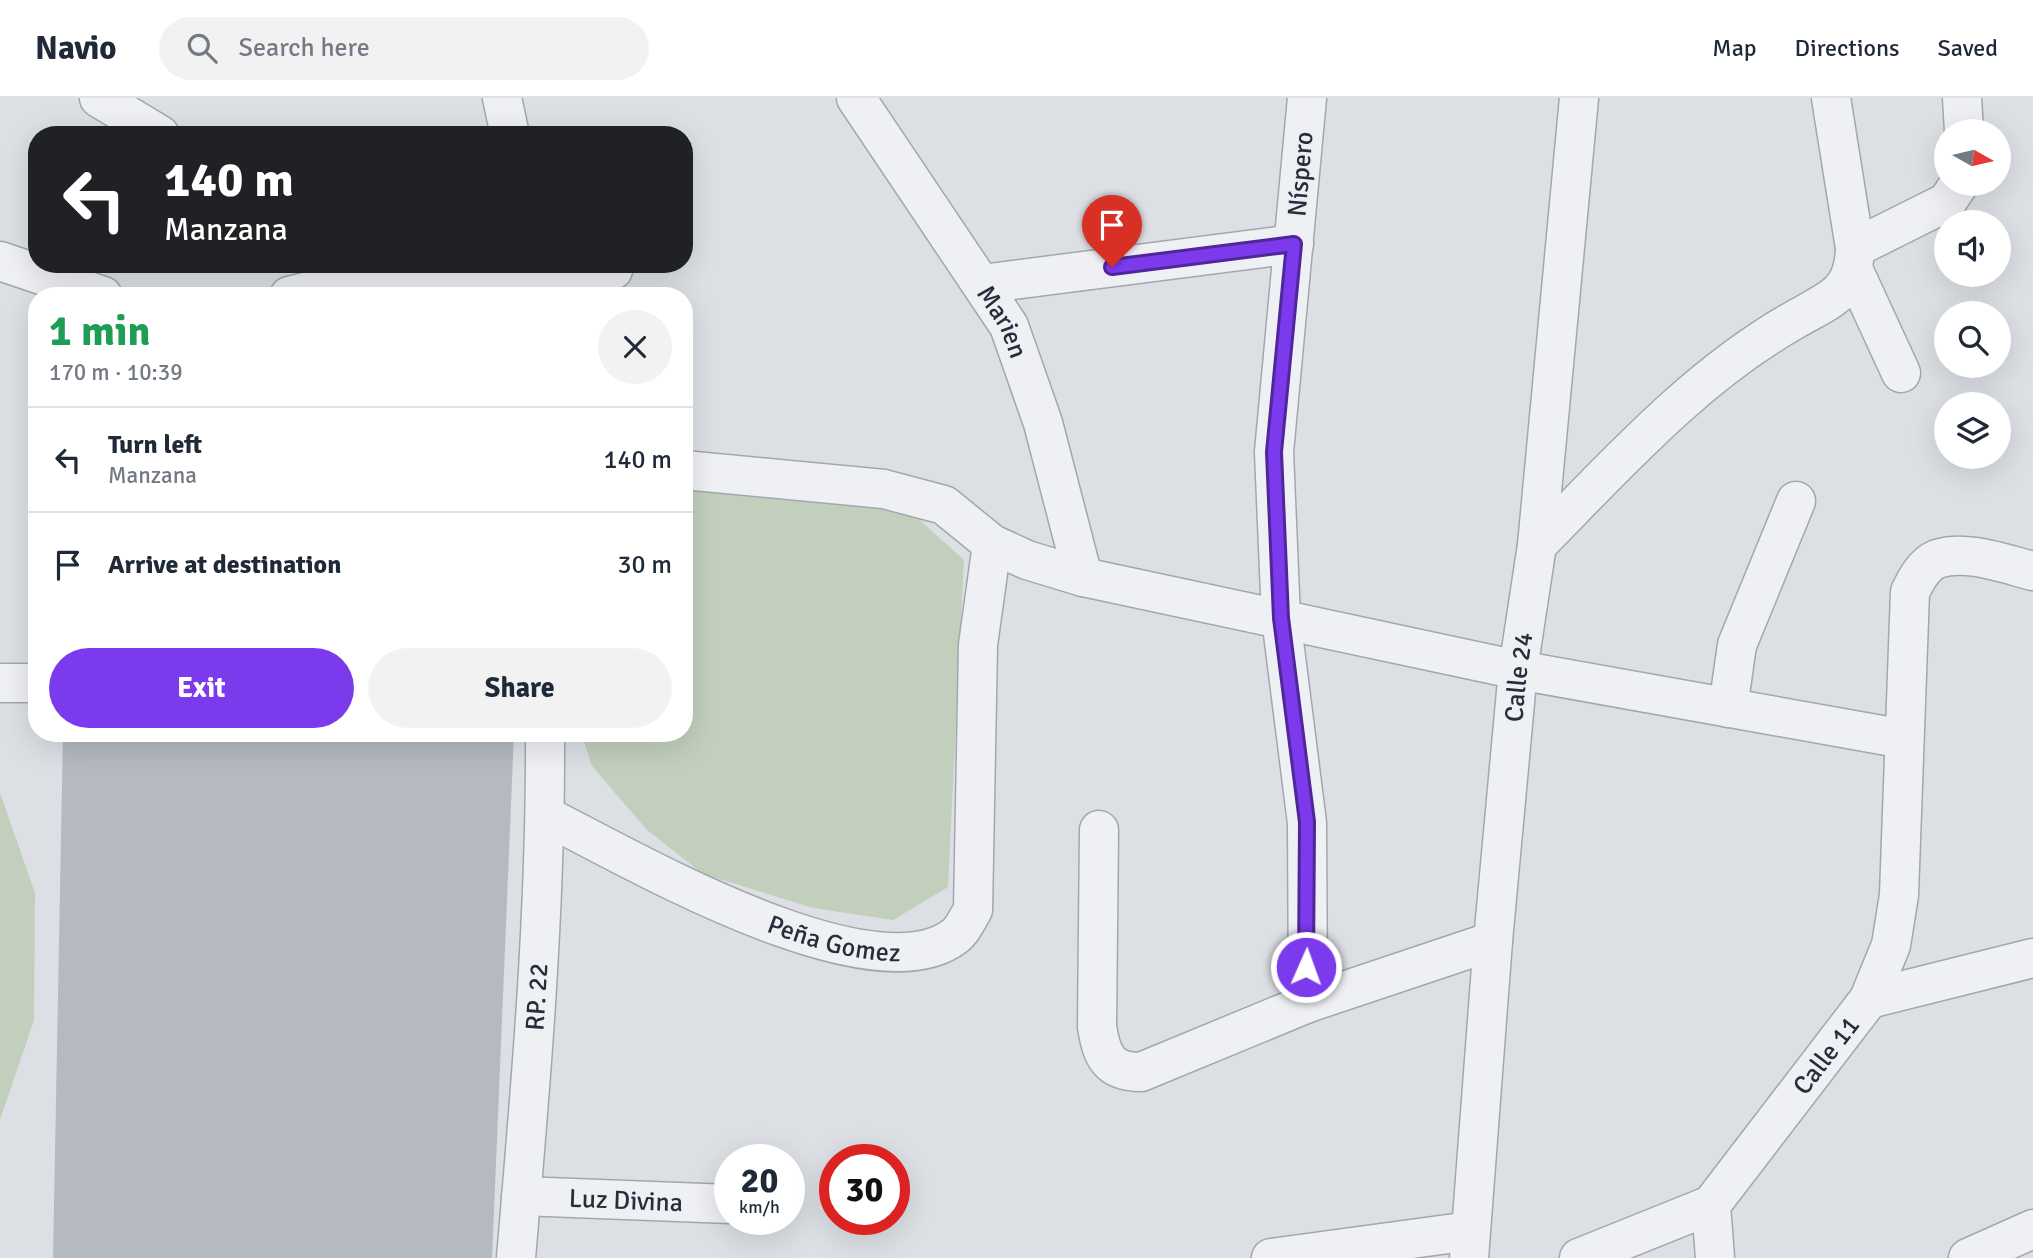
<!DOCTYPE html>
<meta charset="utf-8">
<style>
:root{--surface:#fff;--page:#f2f2f3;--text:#1f2937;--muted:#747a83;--line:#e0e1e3;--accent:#7c3aed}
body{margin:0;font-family:Signika,sans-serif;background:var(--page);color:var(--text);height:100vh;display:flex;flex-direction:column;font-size:26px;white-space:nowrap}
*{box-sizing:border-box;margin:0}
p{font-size:23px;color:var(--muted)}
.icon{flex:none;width:38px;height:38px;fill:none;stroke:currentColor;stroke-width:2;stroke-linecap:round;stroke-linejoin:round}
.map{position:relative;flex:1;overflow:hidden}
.drawer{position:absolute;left:28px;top:189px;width:665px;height:455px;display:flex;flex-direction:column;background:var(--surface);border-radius:28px;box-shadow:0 7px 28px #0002}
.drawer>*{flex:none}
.guide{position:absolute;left:28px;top:28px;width:665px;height:147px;border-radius:28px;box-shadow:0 7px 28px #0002;background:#202124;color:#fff;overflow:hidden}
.needle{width:46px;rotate:98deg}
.tools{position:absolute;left:1934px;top:21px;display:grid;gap:14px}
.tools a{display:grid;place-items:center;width:77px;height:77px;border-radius:50%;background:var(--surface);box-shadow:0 7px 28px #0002;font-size:35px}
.speed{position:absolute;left:714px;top:1046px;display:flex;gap:14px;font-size:35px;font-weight:700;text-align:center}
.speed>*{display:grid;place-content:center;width:91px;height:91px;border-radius:50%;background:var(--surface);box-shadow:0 7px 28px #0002;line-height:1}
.speed small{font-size:18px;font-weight:400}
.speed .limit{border:10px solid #d22;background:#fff;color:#111}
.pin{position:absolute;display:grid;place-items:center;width:60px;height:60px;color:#fff;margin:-72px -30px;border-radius:50% 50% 50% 0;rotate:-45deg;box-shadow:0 0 7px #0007}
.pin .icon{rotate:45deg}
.me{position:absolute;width:77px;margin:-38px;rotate:2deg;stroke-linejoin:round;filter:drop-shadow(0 0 5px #0008)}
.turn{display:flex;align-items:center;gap:24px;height:147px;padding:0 21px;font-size:32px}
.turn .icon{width:91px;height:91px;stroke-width:2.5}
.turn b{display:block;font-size:49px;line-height:60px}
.round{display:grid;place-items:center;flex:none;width:74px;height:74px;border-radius:37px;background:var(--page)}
.summary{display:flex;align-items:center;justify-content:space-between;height:119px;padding:0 21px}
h1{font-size:42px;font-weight:700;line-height:52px;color:#1e9e55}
.button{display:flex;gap:14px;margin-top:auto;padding:14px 21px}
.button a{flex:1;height:80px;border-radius:42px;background:var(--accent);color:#fff;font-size:28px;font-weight:700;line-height:80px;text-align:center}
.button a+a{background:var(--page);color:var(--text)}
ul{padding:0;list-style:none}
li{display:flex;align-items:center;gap:21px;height:105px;padding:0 21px;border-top:2px solid var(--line)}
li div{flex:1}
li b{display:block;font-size:26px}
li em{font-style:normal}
header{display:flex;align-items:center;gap:42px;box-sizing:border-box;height:98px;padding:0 35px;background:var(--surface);border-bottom:2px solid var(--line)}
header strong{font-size:33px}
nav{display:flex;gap:38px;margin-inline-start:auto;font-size:24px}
.search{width:490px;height:63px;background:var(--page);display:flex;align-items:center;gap:18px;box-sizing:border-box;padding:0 24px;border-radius:38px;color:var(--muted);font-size:26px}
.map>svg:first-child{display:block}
</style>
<header>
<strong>Navio</strong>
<div class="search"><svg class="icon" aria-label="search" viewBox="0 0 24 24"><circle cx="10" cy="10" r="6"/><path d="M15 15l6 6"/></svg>Search here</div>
<nav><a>Map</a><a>Directions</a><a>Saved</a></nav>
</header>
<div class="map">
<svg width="2033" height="1160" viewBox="0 0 2033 1160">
<rect width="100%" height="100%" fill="#dce0e5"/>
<path fill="#c2cfbd" d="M684,387L902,406L964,462L948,789L893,822L813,810L703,776L647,732L592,668L581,635H684Z
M0,695L35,795L34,922L0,1022Z"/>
<path fill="#b4b9c2" d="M63,635H514L492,1160H53Z"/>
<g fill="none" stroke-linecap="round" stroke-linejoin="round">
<g stroke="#a2a7af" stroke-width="41">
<g id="minor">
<path d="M99,0L160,37"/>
<path d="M502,0L510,37"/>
<path id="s1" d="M856,0L1009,228L1043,325L1083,479"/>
<path d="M1307,0L1274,354L1281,520L1307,725L1308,905"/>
<path d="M1962,0L1964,33"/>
<path d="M1855,150L1947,104L1959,86"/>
<path d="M0,163L103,198"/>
<path d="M1854,173L1901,275"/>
<path d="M982,186L1294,146"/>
<path d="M289,198L379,176L525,183L613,172"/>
<path d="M684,372L884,391L944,407L992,446L1027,462L1083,479L1518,572L1904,641"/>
<path d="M1537,447C1617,366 1695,278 1796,221C1831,201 1854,195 1855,150L1831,0"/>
<path d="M0,585H37"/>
<path d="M1728,610L1737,547L1796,403"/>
<path id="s2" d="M546,718C628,759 872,902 955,838C962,833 968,820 973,812L978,547L992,446"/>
<path d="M1099,732L1097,929C1102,959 1109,974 1141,974L1308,905L1493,843"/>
<path d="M1869,901L2033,860"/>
<path id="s3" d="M521,1098L730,1106"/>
<path id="s4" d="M516,1160C531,985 546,811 545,635"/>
<path d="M1271,1160L1470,1133"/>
<path id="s5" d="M1469,1160L1493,843L1518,572L1537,447L1579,0"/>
<path d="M1579,1160L1711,1107"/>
<path id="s6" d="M1715,1160L1711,1107L1869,901L1891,847L1899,797L1910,494C1916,482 1923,467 1937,461C1966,451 2005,466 2033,473"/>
<path d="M1968,1160L2033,1131"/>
</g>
</g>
<use href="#minor" stroke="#eef0f4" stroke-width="38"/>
</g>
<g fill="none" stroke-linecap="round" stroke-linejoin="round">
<g stroke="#51269a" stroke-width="18">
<path id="route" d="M1112,169L1294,146L1274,354L1281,520L1307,724L1306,869"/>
</g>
<use href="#route" stroke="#7c3aed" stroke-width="12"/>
</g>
<g text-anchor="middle" stroke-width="5" stroke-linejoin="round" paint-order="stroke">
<g font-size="26" fill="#272e3b" stroke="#ebeef3">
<text transform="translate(1300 76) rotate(-85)" y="9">Níspero</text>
<text dy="9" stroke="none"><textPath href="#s1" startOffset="268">Marien</textPath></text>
<text dy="9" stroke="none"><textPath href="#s5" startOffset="583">Calle 24</textPath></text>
<text dy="9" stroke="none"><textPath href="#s2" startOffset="315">Peña Gomez</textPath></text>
<text dy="9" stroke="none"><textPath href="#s4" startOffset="262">RP. 22</textPath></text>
<text dy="9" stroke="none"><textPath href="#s6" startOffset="242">Calle 11</textPath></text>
<text dy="9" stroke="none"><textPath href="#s3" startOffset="105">Luz Divina</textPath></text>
</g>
</g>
</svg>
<div class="tools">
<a><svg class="needle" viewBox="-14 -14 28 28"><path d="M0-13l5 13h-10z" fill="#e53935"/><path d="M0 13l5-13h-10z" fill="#747a83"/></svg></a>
<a><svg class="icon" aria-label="sound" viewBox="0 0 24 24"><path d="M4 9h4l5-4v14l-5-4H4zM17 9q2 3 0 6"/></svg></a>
<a><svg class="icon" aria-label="search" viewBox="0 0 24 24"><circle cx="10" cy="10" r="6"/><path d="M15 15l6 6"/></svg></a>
<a><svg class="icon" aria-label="layers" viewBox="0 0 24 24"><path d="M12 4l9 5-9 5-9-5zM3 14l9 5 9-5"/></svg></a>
</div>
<div class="speed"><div>20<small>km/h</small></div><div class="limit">30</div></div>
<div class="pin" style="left:1112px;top:169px;background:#d93025"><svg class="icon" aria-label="arrive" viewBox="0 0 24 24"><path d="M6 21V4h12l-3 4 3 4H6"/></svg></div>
<svg class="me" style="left:1306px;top:869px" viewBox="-20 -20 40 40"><circle r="17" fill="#7c3aed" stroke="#fff" stroke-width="3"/><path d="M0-11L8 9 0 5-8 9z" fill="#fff"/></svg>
<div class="guide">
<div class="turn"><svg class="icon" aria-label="left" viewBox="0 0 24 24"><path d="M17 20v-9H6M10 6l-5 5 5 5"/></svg><div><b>140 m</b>Manzana</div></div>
</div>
<section class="drawer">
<div class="summary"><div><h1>1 min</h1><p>170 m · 10:39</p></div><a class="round"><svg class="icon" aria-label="close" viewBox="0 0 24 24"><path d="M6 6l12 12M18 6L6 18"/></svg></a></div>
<ul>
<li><svg class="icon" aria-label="left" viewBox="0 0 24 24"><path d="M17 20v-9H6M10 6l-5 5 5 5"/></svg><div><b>Turn left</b><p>Manzana</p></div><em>140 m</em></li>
<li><svg class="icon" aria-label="arrive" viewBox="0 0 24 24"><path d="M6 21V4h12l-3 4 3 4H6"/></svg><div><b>Arrive at destination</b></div><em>30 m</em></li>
</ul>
<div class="button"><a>Exit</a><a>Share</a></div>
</section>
</div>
